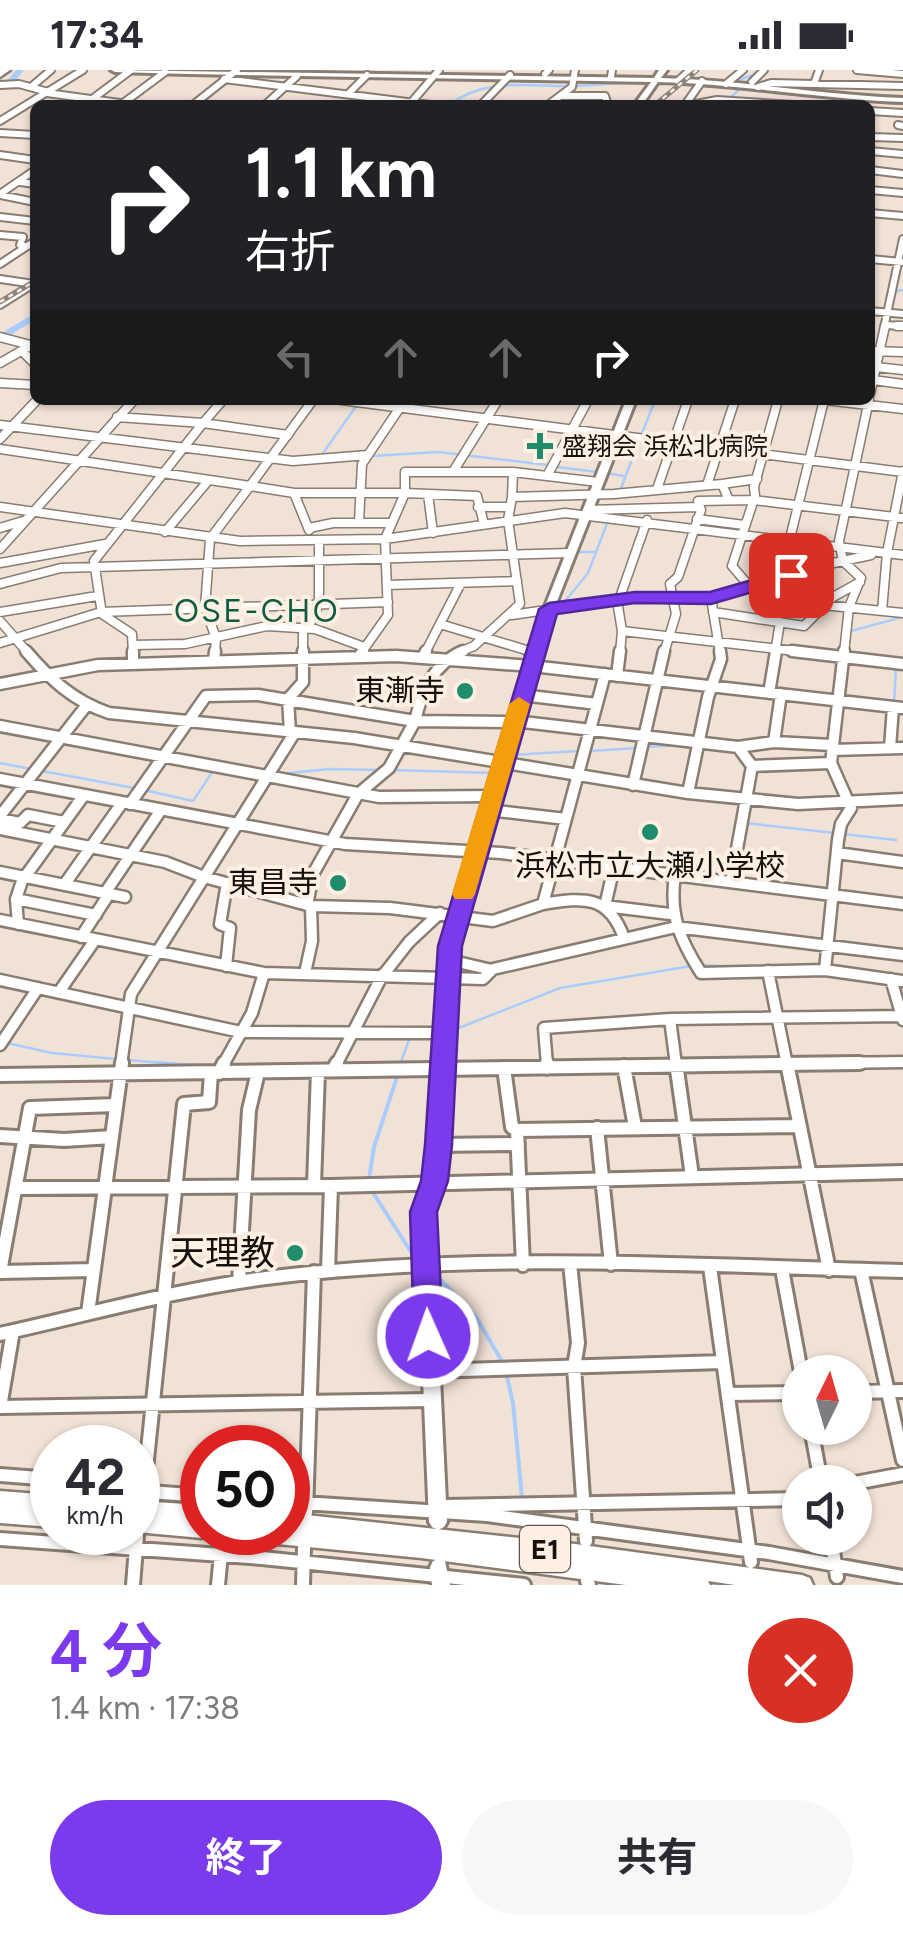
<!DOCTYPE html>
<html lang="ja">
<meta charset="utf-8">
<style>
:root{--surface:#fff;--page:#f7f7f7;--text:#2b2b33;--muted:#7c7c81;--accent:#7c3aed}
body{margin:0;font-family:Figtree,"Noto Sans JP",sans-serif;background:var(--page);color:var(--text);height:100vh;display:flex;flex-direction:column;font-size:38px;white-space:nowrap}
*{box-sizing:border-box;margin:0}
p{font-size:32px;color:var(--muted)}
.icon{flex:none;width:55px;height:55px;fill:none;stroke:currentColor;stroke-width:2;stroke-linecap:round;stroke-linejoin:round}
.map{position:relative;height:1515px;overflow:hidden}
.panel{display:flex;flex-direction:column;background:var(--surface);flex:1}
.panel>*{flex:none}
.guide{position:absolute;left:30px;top:30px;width:845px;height:305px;border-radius:15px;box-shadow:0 2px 8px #0004;background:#202124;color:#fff;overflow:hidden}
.needle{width:65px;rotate:5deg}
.controls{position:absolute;left:782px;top:1285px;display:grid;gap:20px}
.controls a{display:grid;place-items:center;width:90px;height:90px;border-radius:50%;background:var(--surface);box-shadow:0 2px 8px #0004;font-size:50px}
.speed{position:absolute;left:30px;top:1355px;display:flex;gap:20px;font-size:50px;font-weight:700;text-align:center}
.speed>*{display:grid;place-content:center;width:130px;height:130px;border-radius:50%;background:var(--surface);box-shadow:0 2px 8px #0004;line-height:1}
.speed small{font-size:25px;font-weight:400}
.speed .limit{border:15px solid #d22;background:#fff;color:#111}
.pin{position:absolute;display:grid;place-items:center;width:85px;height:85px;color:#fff;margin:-42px;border-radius:20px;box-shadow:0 5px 15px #0006}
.me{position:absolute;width:110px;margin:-55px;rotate:358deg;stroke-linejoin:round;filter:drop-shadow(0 0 8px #0008)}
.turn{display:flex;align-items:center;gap:35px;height:210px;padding:0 50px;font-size:45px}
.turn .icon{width:130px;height:130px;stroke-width:2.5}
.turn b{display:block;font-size:70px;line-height:85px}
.lanes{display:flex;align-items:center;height:95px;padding:0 50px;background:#0003;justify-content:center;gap:50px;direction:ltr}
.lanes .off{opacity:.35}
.round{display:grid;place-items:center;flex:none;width:105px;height:105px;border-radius:52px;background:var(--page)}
.head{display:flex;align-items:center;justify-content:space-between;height:170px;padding:0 50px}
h1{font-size:60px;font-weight:700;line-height:75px;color:var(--accent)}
.primary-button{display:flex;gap:20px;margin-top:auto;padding:20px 50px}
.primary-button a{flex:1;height:115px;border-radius:60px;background:var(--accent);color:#fff;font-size:40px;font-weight:700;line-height:115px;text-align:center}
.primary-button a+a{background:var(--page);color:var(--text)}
.status{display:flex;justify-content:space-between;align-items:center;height:70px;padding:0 50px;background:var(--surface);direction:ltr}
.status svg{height:28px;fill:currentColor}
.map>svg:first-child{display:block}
</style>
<div class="status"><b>17:34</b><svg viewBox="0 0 49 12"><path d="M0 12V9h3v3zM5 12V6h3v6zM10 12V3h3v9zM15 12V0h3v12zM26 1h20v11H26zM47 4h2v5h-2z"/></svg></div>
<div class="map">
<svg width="903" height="1515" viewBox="0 0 903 1515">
<rect width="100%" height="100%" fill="#f1e2d6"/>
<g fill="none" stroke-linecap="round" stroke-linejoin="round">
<path stroke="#aaccfd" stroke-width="2.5" d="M736,11L756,4
M575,16L638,12
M731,27L751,9
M449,35C484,8 526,16 567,16
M896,221L903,220
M641,366L655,330
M321,386L357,335
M372,386L438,382L548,395
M310,393L347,390
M557,397L597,402
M607,403L623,406
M620,421L638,373
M577,482H595
M562,535L588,503L608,451
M851,561L903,547
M544,586L558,540
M894,633L896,597
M645,677L682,675
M590,681L637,678
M511,685L579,681
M0,693L31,699
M392,700L494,703
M42,701L134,718
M280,704L329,699L382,700
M144,720L193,731L213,701
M745,753L835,763
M843,764L896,770
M699,895L741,897
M451,961L560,918L691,896
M7,973L52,983L116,989
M128,990L187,995
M401,992L410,967"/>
<path stroke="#aaccfd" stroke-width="4" d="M158,993L197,996
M369,1109L374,1077L398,1004
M370,1118L415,1188
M436,1205L476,1247L503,1293
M506,1302L513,1333L522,1428
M524,1456L525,1466"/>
<path fill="#aaccfd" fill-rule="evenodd" d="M16,0H24L12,15H6L5,13Z
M35,243V250L0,271V264Z"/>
<g stroke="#897c71" stroke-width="10">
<path id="minor-far3" d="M857,0L903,4
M545,4L549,0
M611,7L612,0
M224,9L431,35
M678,11L690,0
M752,12L764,0
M726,14L743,0
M814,14L819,0
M0,15L19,14L48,22
M31,17L51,0
M758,17L771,13L903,16
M47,23L134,35
M348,24L367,5
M562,26H605L608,35
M91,30L131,0
M122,34L165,2
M410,34L439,0
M193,35L237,0
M265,35L297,6
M481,35L510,5
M548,35L572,17L575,0
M685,35L702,11
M691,35L717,30L794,35
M870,41L903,43
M0,51L83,0
M898,55L903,56
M0,63L35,65
M870,67L903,68
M870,81L903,84
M0,85L35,90
M870,100L903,104
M20,112L35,114
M870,120L903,123
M0,124L35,100
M0,125L35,132
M870,143L903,146
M0,147L35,151
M0,165L23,167L20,175L24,176
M870,189L902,192
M0,194L35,171
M0,209L34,214
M0,235L35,213
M870,241L903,244
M885,255L903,256
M884,258L903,169"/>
</g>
<g stroke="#897c71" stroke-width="11">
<path id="minor-far2" d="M897,256H903
M0,267L34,276
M22,281L35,294
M870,281L903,282
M0,293L35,273
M876,297L903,300
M873,310L903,314
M0,313L35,315
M870,324L885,256
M223,330L203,353L288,365
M313,330L250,416L294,423H405V402H513L547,406
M341,330L903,402
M588,330L547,406L598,412
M825,330L903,339
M117,347L203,353
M0,355L293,391L368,385
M0,369L37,330
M0,379L250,416L210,469L205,538L216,568L215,583
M454,400L498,330
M513,402L512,427L614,424L722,414L728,428
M722,414L757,409
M707,415L735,330
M657,419L688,330
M294,423L309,460
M428,424L433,463
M0,437L240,471L385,469L565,443L903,485
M478,437H510
M588,440L699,437
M697,449L744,455
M359,452L362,394L405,330
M0,458L23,451
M309,458L333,453H391
M165,462L208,411
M0,479L134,330
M0,493L105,474
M780,509L824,330
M0,514L61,498L570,483
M387,515L517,511
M760,516L820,538
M751,518L732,496L755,426L754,417L778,330
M711,528L720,583
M617,530L622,561L813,583
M619,530L647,450
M823,535L903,543
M882,541L887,483L903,401
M0,542L97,526
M713,542L804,556L833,527L860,512
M512,545L635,527L711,528L810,498L871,485
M0,551L28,583
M440,554L536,583
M303,558V583
M308,558L319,534V471
M0,573L101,542L388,532
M133,575L185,574L267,556L315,559L364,577
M133,583L132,564L102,544L94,491L203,353
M361,583L388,545L385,469L405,423L477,426L484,454
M425,583L461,513
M457,583L474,576L520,534L508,450L512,427
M620,583L622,561
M664,583L676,544L670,514L678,507L701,440L698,431L753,430L903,448
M775,583L780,552
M844,583L849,537L861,508L843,491L839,471L869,330"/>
</g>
<g stroke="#897c71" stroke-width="15">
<path id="minor-far1" d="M26,581C50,609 73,631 109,643L354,668L688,723L798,734L903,729
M133,581V594
M463,581C433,594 422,621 415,651L523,652L738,677L774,672L832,675
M529,581L536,583
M792,581L903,594
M359,587L363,581
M423,587L426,581
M214,591L215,581
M605,604L543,834C584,827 609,825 624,868
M617,606L620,581
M0,614L98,595L396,586L532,596L903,638
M769,623L776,581
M522,625L597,634
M0,656L379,727L493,726
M290,662L288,629L303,612V581
M774,672L781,624
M890,678L893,637
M832,680L903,678
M752,696L831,693
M0,709L345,774L501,783L903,834
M633,715L664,581
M688,723L708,627L721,589L720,581
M130,734L206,626L258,625L415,651L389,698L358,724L313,804L307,835
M488,740L566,749
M0,746L86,636
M0,749L20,753L28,745L64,752
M0,759L165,792L204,807L311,836L390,838L493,851L543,834
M837,783L903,792
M614,797L605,836L670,844
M0,802L125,827
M675,805C669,845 680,870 701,903L825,900L903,911
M731,812L752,696L738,677
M64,815L122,733
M105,823L161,740
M16,829L96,845
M0,850L264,903L483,909L493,899L676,857L903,885
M18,854L16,829L22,811L84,725
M81,867L109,824
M449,890L492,900
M226,896L230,858L220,854L227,813
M825,900L838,770L841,754L851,738L831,693L844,581
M768,901L787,995
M305,903L312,871L311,836
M384,904L409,872L440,843
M891,909L903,950
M0,910L241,962L444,963
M59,922L95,870
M670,949L676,995
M0,975L38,918
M121,995L131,924L295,662
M223,995L252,943L264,903
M336,995L383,904
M547,995L544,958L670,949L903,946
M686,995L903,992"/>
</g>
<g stroke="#897c71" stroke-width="18">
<path id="minor" d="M547,993V998
M676,993L692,1106
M787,993L829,1200
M624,996L635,1057
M504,998L512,1057L517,1060L798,1056
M333,1000L337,993
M219,1003L224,993
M0,1005L860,993
M597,1058L611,1194
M517,1060L523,1195
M0,1066L64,1070L112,1067
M439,1075L518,1074
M314,1115L318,1001
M16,1118L331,1116L903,1102
M570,1193L578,1273L574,1297L586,1471
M710,1197L751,1492
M782,1199L801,1302
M861,1200L903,1390
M328,1201L331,1116
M0,1202L30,1038L116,1035
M0,1202L93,1200
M239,1212L249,1040L258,1002
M88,1243L122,993
M0,1264C91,1244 182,1218 274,1207C483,1182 694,1195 903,1201
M430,1301L723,1292
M855,1322L903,1321
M728,1324L800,1323
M0,1337L430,1330
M0,1337L13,1261
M811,1358L821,1412
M0,1405L52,1409
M855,1413L903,1404
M138,1415L150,1422L202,1426
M143,1428L184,1034L209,1032L211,1003
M288,1432L487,1445L769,1483L903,1507
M447,1436L800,1429
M306,1443L314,1202
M831,1468L837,1507
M0,1469L262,1488L524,1515
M587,1511L589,1515
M133,1515L137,1465
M218,1515L221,1484
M303,1515L304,1478"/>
</g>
<g stroke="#897c71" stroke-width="6">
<path id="major" d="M111,0L654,8L659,0H667L661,8C742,10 822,25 903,28V32C821,29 740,14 658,12L642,35H634L651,12L188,4L115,2Z
M626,330H636L554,539L469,824L457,877L443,1111L432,1142L447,1452L444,1457L438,1460L432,1457L429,1452L416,1142L427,1111L443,877L457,824L544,539Z
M439,1489L445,1491L450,1515H432L430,1497L433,1491Z"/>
</g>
<g stroke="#897c71" stroke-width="5">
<path id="highway" d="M0,0H10L0,7Z
M0,1421L52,1425V1457L0,1453Z
M138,1431L202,1435V1462H211L202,1468L136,1462Z
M288,1443L575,1474L802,1505L810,1508L813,1515H735L708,1511L710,1515H626L421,1488L246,1471L239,1468L236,1462H288Z"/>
</g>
<use href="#minor-far3" stroke="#fff" stroke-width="6"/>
<use href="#minor-far2" stroke="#fff" stroke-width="8"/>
<use href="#minor-far1" stroke="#fff" stroke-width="10"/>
<use href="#minor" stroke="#fff" stroke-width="12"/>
<use href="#major" fill="#fff" fill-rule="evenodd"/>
<use href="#highway" fill="#fff" fill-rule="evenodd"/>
<g stroke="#8e837b" stroke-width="5">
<path id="rail" d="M655,35L697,0
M0,232L35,211"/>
</g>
<use href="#rail" stroke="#feefe3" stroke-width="2.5" stroke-dasharray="5" stroke-linecap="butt"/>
</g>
<path fill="#7c3aed" stroke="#51269a" stroke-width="2.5" d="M791,499L801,505L798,509L711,534L635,533L557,544L462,876L452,1075L448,1111L437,1142L443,1266L439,1274L428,1277L418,1274L414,1266L410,1142L421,1111L425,1075L438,876L539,539L549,533L635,522H710Z"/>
<path fill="#f59e0b" d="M519,627L530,634L475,824L472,829H455L452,824L509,634Z"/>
<g fill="#1f8d6c" stroke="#feefe3" stroke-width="4">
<path d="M535 361h10v10h10v10h-10v10h-10v-10h-10v-10h10z"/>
<circle cx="465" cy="621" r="10"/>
<circle cx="650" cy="762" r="10"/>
<circle cx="338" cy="813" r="10"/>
<circle cx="295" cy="1183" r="10"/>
</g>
<g text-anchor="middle" stroke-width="8" stroke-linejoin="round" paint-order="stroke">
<g font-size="25" fill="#16110d" stroke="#feefe3" text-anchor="start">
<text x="562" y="385">盛翔会 浜松北病院</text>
</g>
<rect fill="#feefe3" stroke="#5c544d" stroke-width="2.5" x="520" y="1456" width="50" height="46" rx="8"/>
<g font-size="28" font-weight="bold" fill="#16110d">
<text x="545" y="1489">E1</text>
</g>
<g font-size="30" fill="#16110d" stroke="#feefe3" text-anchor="end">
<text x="445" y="631">東漸寺</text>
<text x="650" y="806" text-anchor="middle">浜松市立大瀬小学校</text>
<text x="318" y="823">東昌寺</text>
</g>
<g font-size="32" letter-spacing="2.5" fill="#0e5b44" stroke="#feefe3">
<text x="257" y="552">OSE-CHO</text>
</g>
<g font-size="35" fill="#16110d" stroke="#feefe3" text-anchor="end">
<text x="275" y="1195">天理教</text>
</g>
</g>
</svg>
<div class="controls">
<a><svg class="needle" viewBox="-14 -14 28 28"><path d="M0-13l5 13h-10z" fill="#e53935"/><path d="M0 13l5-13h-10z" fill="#7c7c81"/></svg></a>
<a><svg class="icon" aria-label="sound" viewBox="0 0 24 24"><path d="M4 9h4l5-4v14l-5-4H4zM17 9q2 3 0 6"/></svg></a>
</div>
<div class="speed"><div>42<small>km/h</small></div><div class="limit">50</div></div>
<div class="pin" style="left:791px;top:505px;background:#d93025"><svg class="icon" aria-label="arrive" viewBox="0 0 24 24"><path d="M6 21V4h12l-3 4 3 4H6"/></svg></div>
<svg class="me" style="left:428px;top:1266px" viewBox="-20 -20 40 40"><circle r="17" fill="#7c3aed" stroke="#fff" stroke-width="3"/><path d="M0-11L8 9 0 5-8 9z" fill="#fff"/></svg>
<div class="guide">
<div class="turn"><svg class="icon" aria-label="right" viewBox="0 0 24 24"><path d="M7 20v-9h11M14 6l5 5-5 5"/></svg><div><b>1.1 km</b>右折</div></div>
<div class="lanes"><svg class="icon off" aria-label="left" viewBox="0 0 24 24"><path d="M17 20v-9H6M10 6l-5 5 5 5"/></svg><svg class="icon off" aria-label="ahead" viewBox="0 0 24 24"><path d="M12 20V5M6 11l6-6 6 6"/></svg><svg class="icon off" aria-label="ahead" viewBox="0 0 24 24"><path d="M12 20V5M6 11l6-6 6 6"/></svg><svg class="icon" aria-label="right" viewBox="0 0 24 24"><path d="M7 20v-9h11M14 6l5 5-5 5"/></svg></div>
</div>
</div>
<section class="panel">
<div class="head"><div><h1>4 分</h1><p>1.4 km · 17:38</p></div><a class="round" style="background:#d93025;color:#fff"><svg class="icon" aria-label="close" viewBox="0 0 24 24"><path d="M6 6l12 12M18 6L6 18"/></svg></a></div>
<div class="primary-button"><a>終了</a><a>共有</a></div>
</section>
